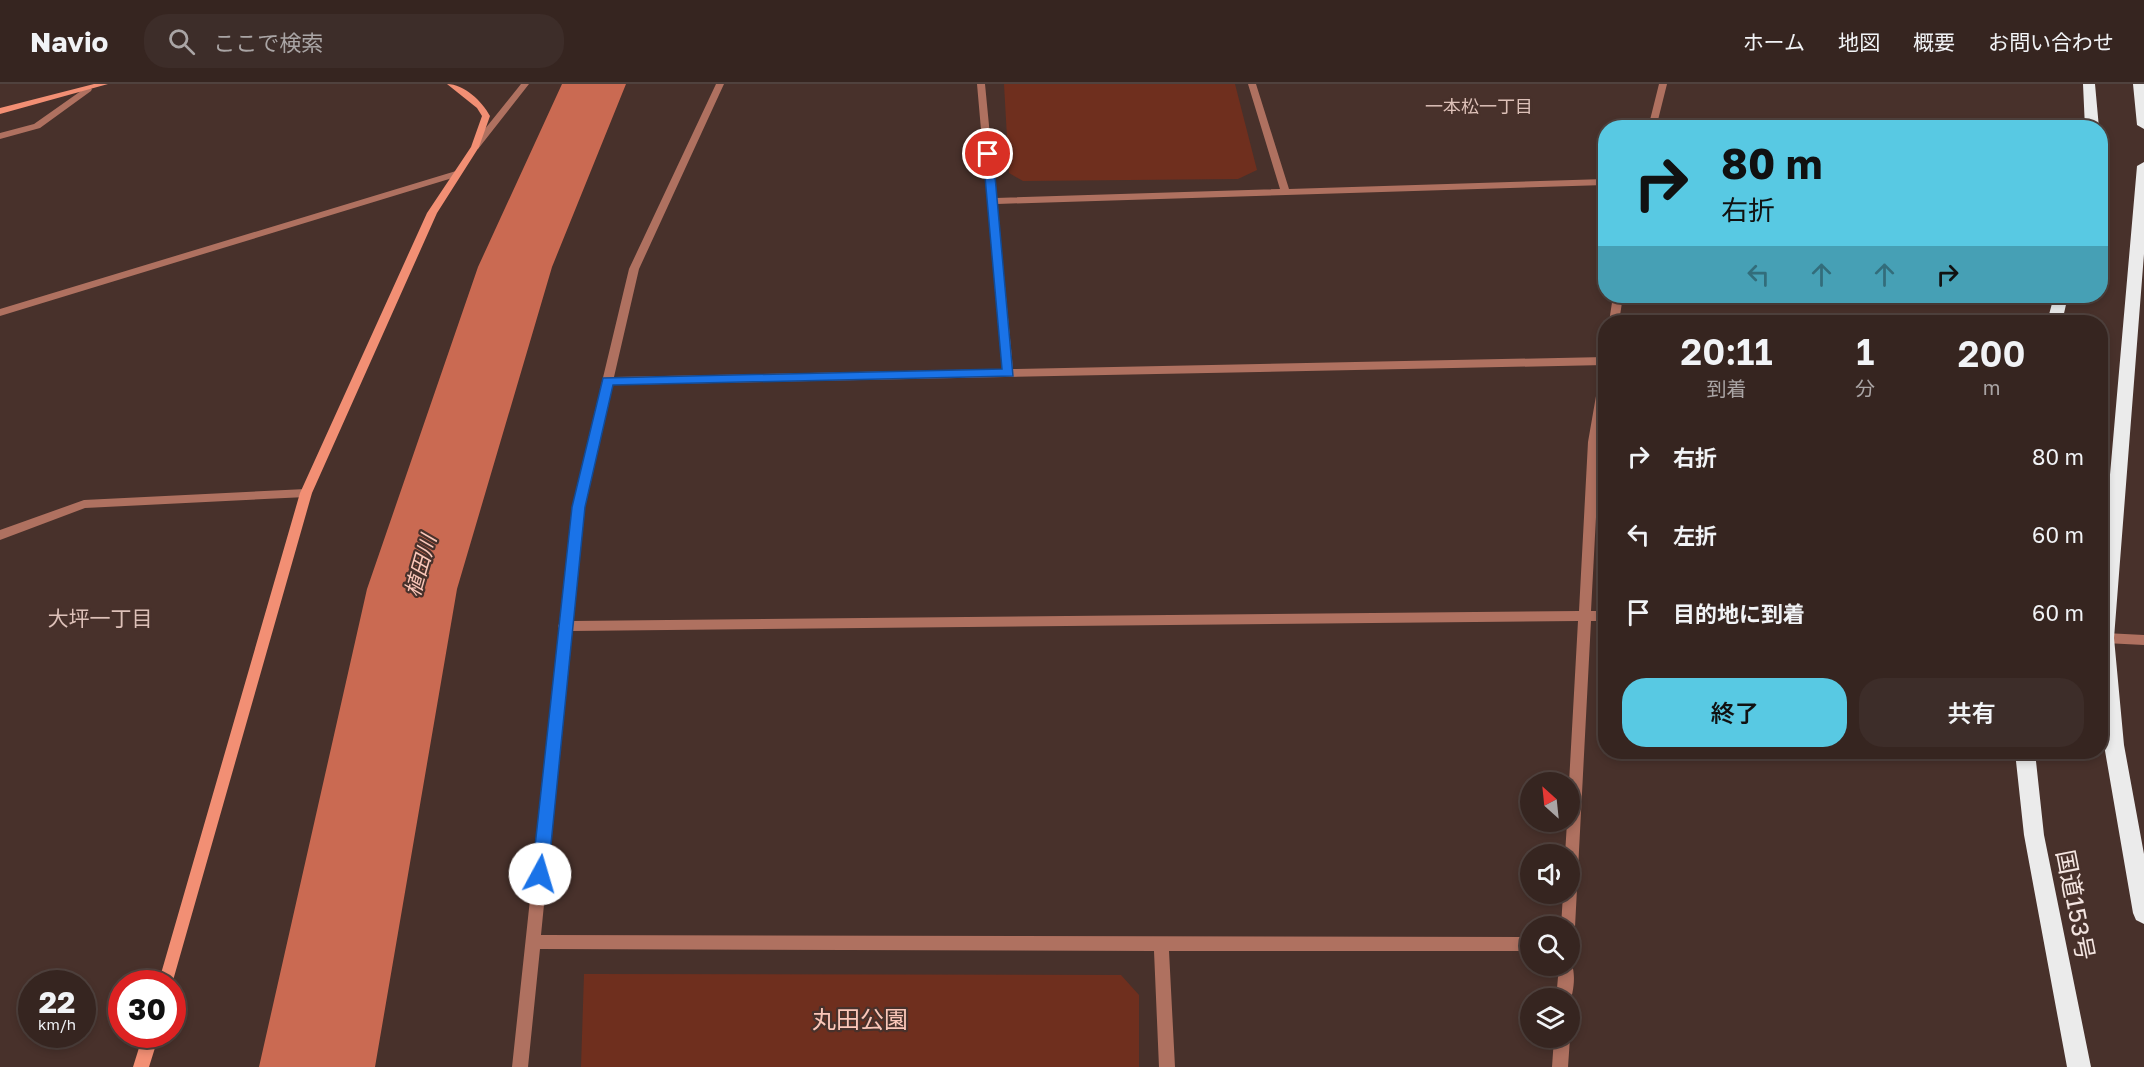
<!DOCTYPE html>
<html lang="ja">
<meta charset="utf-8">
<style>
:root{--surface:#362520;--page:#3d2d29;--text:#f1f3f6;--muted:#aaa5a5;--line:#50423e;--accent:#58c9e3}
body{margin:0;font-family:"Golos Text","Noto Sans JP",sans-serif;background:var(--page);color:var(--text);height:100vh;display:flex;flex-direction:column;font-size:22px;white-space:nowrap}
*{box-sizing:border-box;margin:0}
p{font-size:20px;color:var(--muted)}
.icon{flex:none;width:33px;height:33px;fill:none;stroke:currentColor;stroke-width:2;stroke-linecap:round;stroke-linejoin:round}
.map{position:relative;flex:1;overflow:hidden}
.details{position:absolute;left:1598px;top:231px;width:510px;height:444px;display:flex;flex-direction:column;background:var(--surface);border-radius:24px;box-shadow:0 3px 9px #0003,0 0 0 2px var(--line)}
.details>*{flex:none}
.hud{position:absolute;left:1598px;top:36px;width:510px;height:183px;border-radius:24px;box-shadow:0 3px 9px #0003,0 0 0 2px var(--line);background:#58c9e3;color:#111;overflow:hidden}
.needle{width:39px;rotate:333deg}
.buttons{position:absolute;left:1520px;top:688px;display:grid;gap:12px}
.buttons a{display:grid;place-items:center;width:60px;height:60px;border-radius:50%;background:var(--surface);box-shadow:0 3px 9px #0003,0 0 0 2px var(--line);font-size:30px}
.speed{position:absolute;left:18px;top:886px;display:flex;gap:12px;font-size:30px;font-weight:700;text-align:center}
.speed>*{display:grid;place-content:center;width:78px;height:78px;border-radius:50%;background:var(--surface);box-shadow:0 3px 9px #0003,0 0 0 2px var(--line);line-height:1}
.speed small{font-size:15px;font-weight:400}
.speed .limit{border:9px solid #d22;background:#fff;color:#111}
.pin{position:absolute;display:grid;place-items:center;width:51px;height:51px;color:#fff;margin:-26px;border:3px solid #fff;border-radius:50%;box-shadow:0 2px 6px #0007}
.me{position:absolute;width:66px;margin:-33px;rotate:6deg;stroke-linejoin:round;filter:drop-shadow(0 0 4px #0008)}
.turn{display:flex;align-items:center;gap:21px;height:126px;padding:0 24px;font-size:27px}
.turn .icon{width:78px;height:78px;stroke-width:2.5}
.turn b{display:block;font-size:42px;line-height:51px}
.lanes{display:flex;align-items:center;height:57px;padding:0 24px;background:#0003;justify-content:center;gap:30px;direction:ltr}
.lanes .off{opacity:.35}
.eta{display:flex;justify-content:space-evenly;align-items:center;height:102px;text-align:center}
.eta b{font-size:36px;font-weight:600;line-height:42px}
.cta{display:flex;gap:12px;margin-top:auto;padding:12px 24px}
.cta a{flex:1;height:69px;border-radius:24px;background:var(--accent);color:#111;font-size:24px;font-weight:600;line-height:69px;text-align:center}
.cta a+a{background:var(--page);color:var(--text)}
ul{padding:0;list-style:none}
li{display:flex;align-items:center;gap:18px;height:78px;padding:0 24px}
li div{flex:1}
li b{display:block;font-size:22px}
li em{font-style:normal}
header{display:flex;align-items:center;gap:36px;box-sizing:border-box;height:84px;padding:0 30px;background:var(--surface);border-bottom:2px solid var(--line)}
header strong{font-size:28px}
nav{display:flex;gap:33px;margin-inline-start:auto;font-size:21px}
.search{width:420px;height:54px;background:var(--page);display:flex;align-items:center;gap:15px;box-sizing:border-box;padding:0 21px;border-radius:24px;color:var(--muted);font-size:22px}
.map>svg:first-child{display:block}
</style>
<header>
<strong>Navio</strong>
<div class="search"><svg class="icon" aria-label="search" viewBox="0 0 24 24"><circle cx="10" cy="10" r="6"/><path d="M15 15l6 6"/></svg>ここで検索</div>
<nav><a>ホーム</a><a>地図</a><a>概要</a><a>お問い合わせ</a></nav>
</header>
<div class="map">
<svg width="2144" height="983" viewBox="0 0 2144 983">
<rect width="100%" height="100%" fill="#48312b"/>
<path fill="#6f2f1e" d="M1004,0H1235L1257,86L1238,95L1023,97L1009,89Z
M584,890L1121,891L1139,911V983H581Z"/>
<g fill="none" stroke-linecap="round" stroke-linejoin="round">
<path fill="#ca6a52" fill-rule="evenodd" d="M562,0H626L552,183L457,505L375,983H259L367,505L478,183Z"/>
<path fill="#af7160" fill-rule="evenodd" d="M521,0H529L478,65H472V61Z
M716,0H724L639,185L614,293L1002,285L977,0H985L996,114L1280,105L1248,0H1256L1289,105L1605,95V101L997,120L1013,285L1605,273V281L612,301L584,423L572,537L1579,527L1588,358L1600,289L1605,285V323L1600,358L1591,527H1605V537H1591L1575,843L1573,848L1569,850V843H1561L1563,810H1569V771H1565L1567,738H1569V699L1578,537L571,547L541,851L1530,853V867H1169L1175,983H1159L1154,867L540,865L528,983H512L559,545L558,542L560,538L572,423L629,185Z
M1659,0H1667L1656,44H1648Z
M88,2L92,5L91,7L40,44L0,55V49L34,40Z
M456,87L459,88V92L0,232V225Z
M1613,212H1623L1619,238H1609Z
M306,405L312,409L306,413L85,424L0,456V446L84,416Z
M2105,549L2144,551V561L2105,559L2100,556L2101,550Z
M1569,876C1577,884 1574,910 1569,920V915H1556L1559,882H1569Z
M1569,952L1570,954L1568,983H1552L1554,954H1569Z"/>
<path fill="#f28f74" fill-rule="evenodd" d="M94,0H108L0,30V24Z
M447,0C464,0 482,17 490,32L479,63L437,129L312,409L172,900H158L300,409L427,129L471,63L482,32L477,24Z
M143,951H159L149,983H133Z"/>
<path fill="#ebebeb" fill-rule="evenodd" d="M2083,0H2095L2099,44H2085Z
M2133,0H2144V45L2137,41Z
M2144,78V170L2114,554L2124,661L2144,770V840L2136,836L2133,829L2104,661L2100,609V505L2137,82Z
M2054,212H2068L2062,238H2047Z
M2015,668H2035L2044,751L2091,983H2067L2024,751Z"/>
</g>
<path fill="#1a73e8" stroke="#114b97" stroke-width="1.5" d="M988,67L993,70L1013,292L613,301L585,423L548,790L546,795L540,798L534,795L532,790L572,423L603,294L1002,285L983,70Z"/>
<g text-anchor="middle" stroke-width="4.5" stroke-linejoin="round" paint-order="stroke">
<g font-size="18" fill="#ddc0b8" stroke="#48312b">
<text x="1479" y="29">一本松一丁目</text>
</g>
<g font-size="21" font-style="italic" fill="#fbc7b9" stroke="#48312b">
<text transform="translate(421 482) rotate(-74)" y="7">植田川</text>
</g>
<g font-size="21" fill="#ddc0b8" stroke="#48312b">
<text x="100" y="542">大坪一丁目</text>
</g>
<g font-size="24" fill="#f4e5e1" stroke="#48312b">
<text transform="translate(2075 821) rotate(79)" y="8">国道153号</text>
</g>
<g font-size="24" fill="#fbc7b9" stroke="#48312b">
<text x="860" y="944">丸田公園</text>
</g>
</g>
</svg>
<div class="buttons">
<a><svg class="needle" viewBox="-14 -14 28 28"><path d="M0-13l5 13h-10z" fill="#e53935"/><path d="M0 13l5-13h-10z" fill="#aaa5a5"/></svg></a>
<a><svg class="icon" aria-label="sound" viewBox="0 0 24 24"><path d="M4 9h4l5-4v14l-5-4H4zM17 9q2 3 0 6"/></svg></a>
<a><svg class="icon" aria-label="search" viewBox="0 0 24 24"><circle cx="10" cy="10" r="6"/><path d="M15 15l6 6"/></svg></a>
<a><svg class="icon" aria-label="layers" viewBox="0 0 24 24"><path d="M12 4l9 5-9 5-9-5zM3 14l9 5 9-5"/></svg></a>
</div>
<div class="speed"><div>22<small>km/h</small></div><div class="limit">30</div></div>
<div class="pin" style="left:988px;top:70px;background:#d93025"><svg class="icon" aria-label="arrive" viewBox="0 0 24 24"><path d="M6 21V4h12l-3 4 3 4H6"/></svg></div>
<svg class="me" style="left:540px;top:790px" viewBox="-20 -20 40 40"><circle r="19" fill="#fff"/><path d="M0-13L10 11 0 6-10 11z" fill="#1a73e8"/></svg>
<div class="hud">
<div class="turn"><svg class="icon" aria-label="right" viewBox="0 0 24 24"><path d="M7 20v-9h11M14 6l5 5-5 5"/></svg><div><b>80 m</b>右折</div></div>
<div class="lanes"><svg class="icon off" aria-label="left" viewBox="0 0 24 24"><path d="M17 20v-9H6M10 6l-5 5 5 5"/></svg><svg class="icon off" aria-label="ahead" viewBox="0 0 24 24"><path d="M12 20V5M6 11l6-6 6 6"/></svg><svg class="icon off" aria-label="ahead" viewBox="0 0 24 24"><path d="M12 20V5M6 11l6-6 6 6"/></svg><svg class="icon" aria-label="right" viewBox="0 0 24 24"><path d="M7 20v-9h11M14 6l5 5-5 5"/></svg></div>
</div>
<section class="details">
<div class="eta">
<div><b>20:11</b><p>到着</p></div>
<div><b>1</b><p>分</p></div>
<div><b>200</b><p>m</p></div>
</div>
<ul>
<li><svg class="icon" aria-label="right" viewBox="0 0 24 24"><path d="M7 20v-9h11M14 6l5 5-5 5"/></svg><div><b>右折</b></div><em>80 m</em></li>
<li><svg class="icon" aria-label="left" viewBox="0 0 24 24"><path d="M17 20v-9H6M10 6l-5 5 5 5"/></svg><div><b>左折</b></div><em>60 m</em></li>
<li><svg class="icon" aria-label="arrive" viewBox="0 0 24 24"><path d="M6 21V4h12l-3 4 3 4H6"/></svg><div><b>目的地に到着</b></div><em>60 m</em></li>
</ul>
<div class="cta"><a>終了</a><a>共有</a></div>
</section>
</div>
